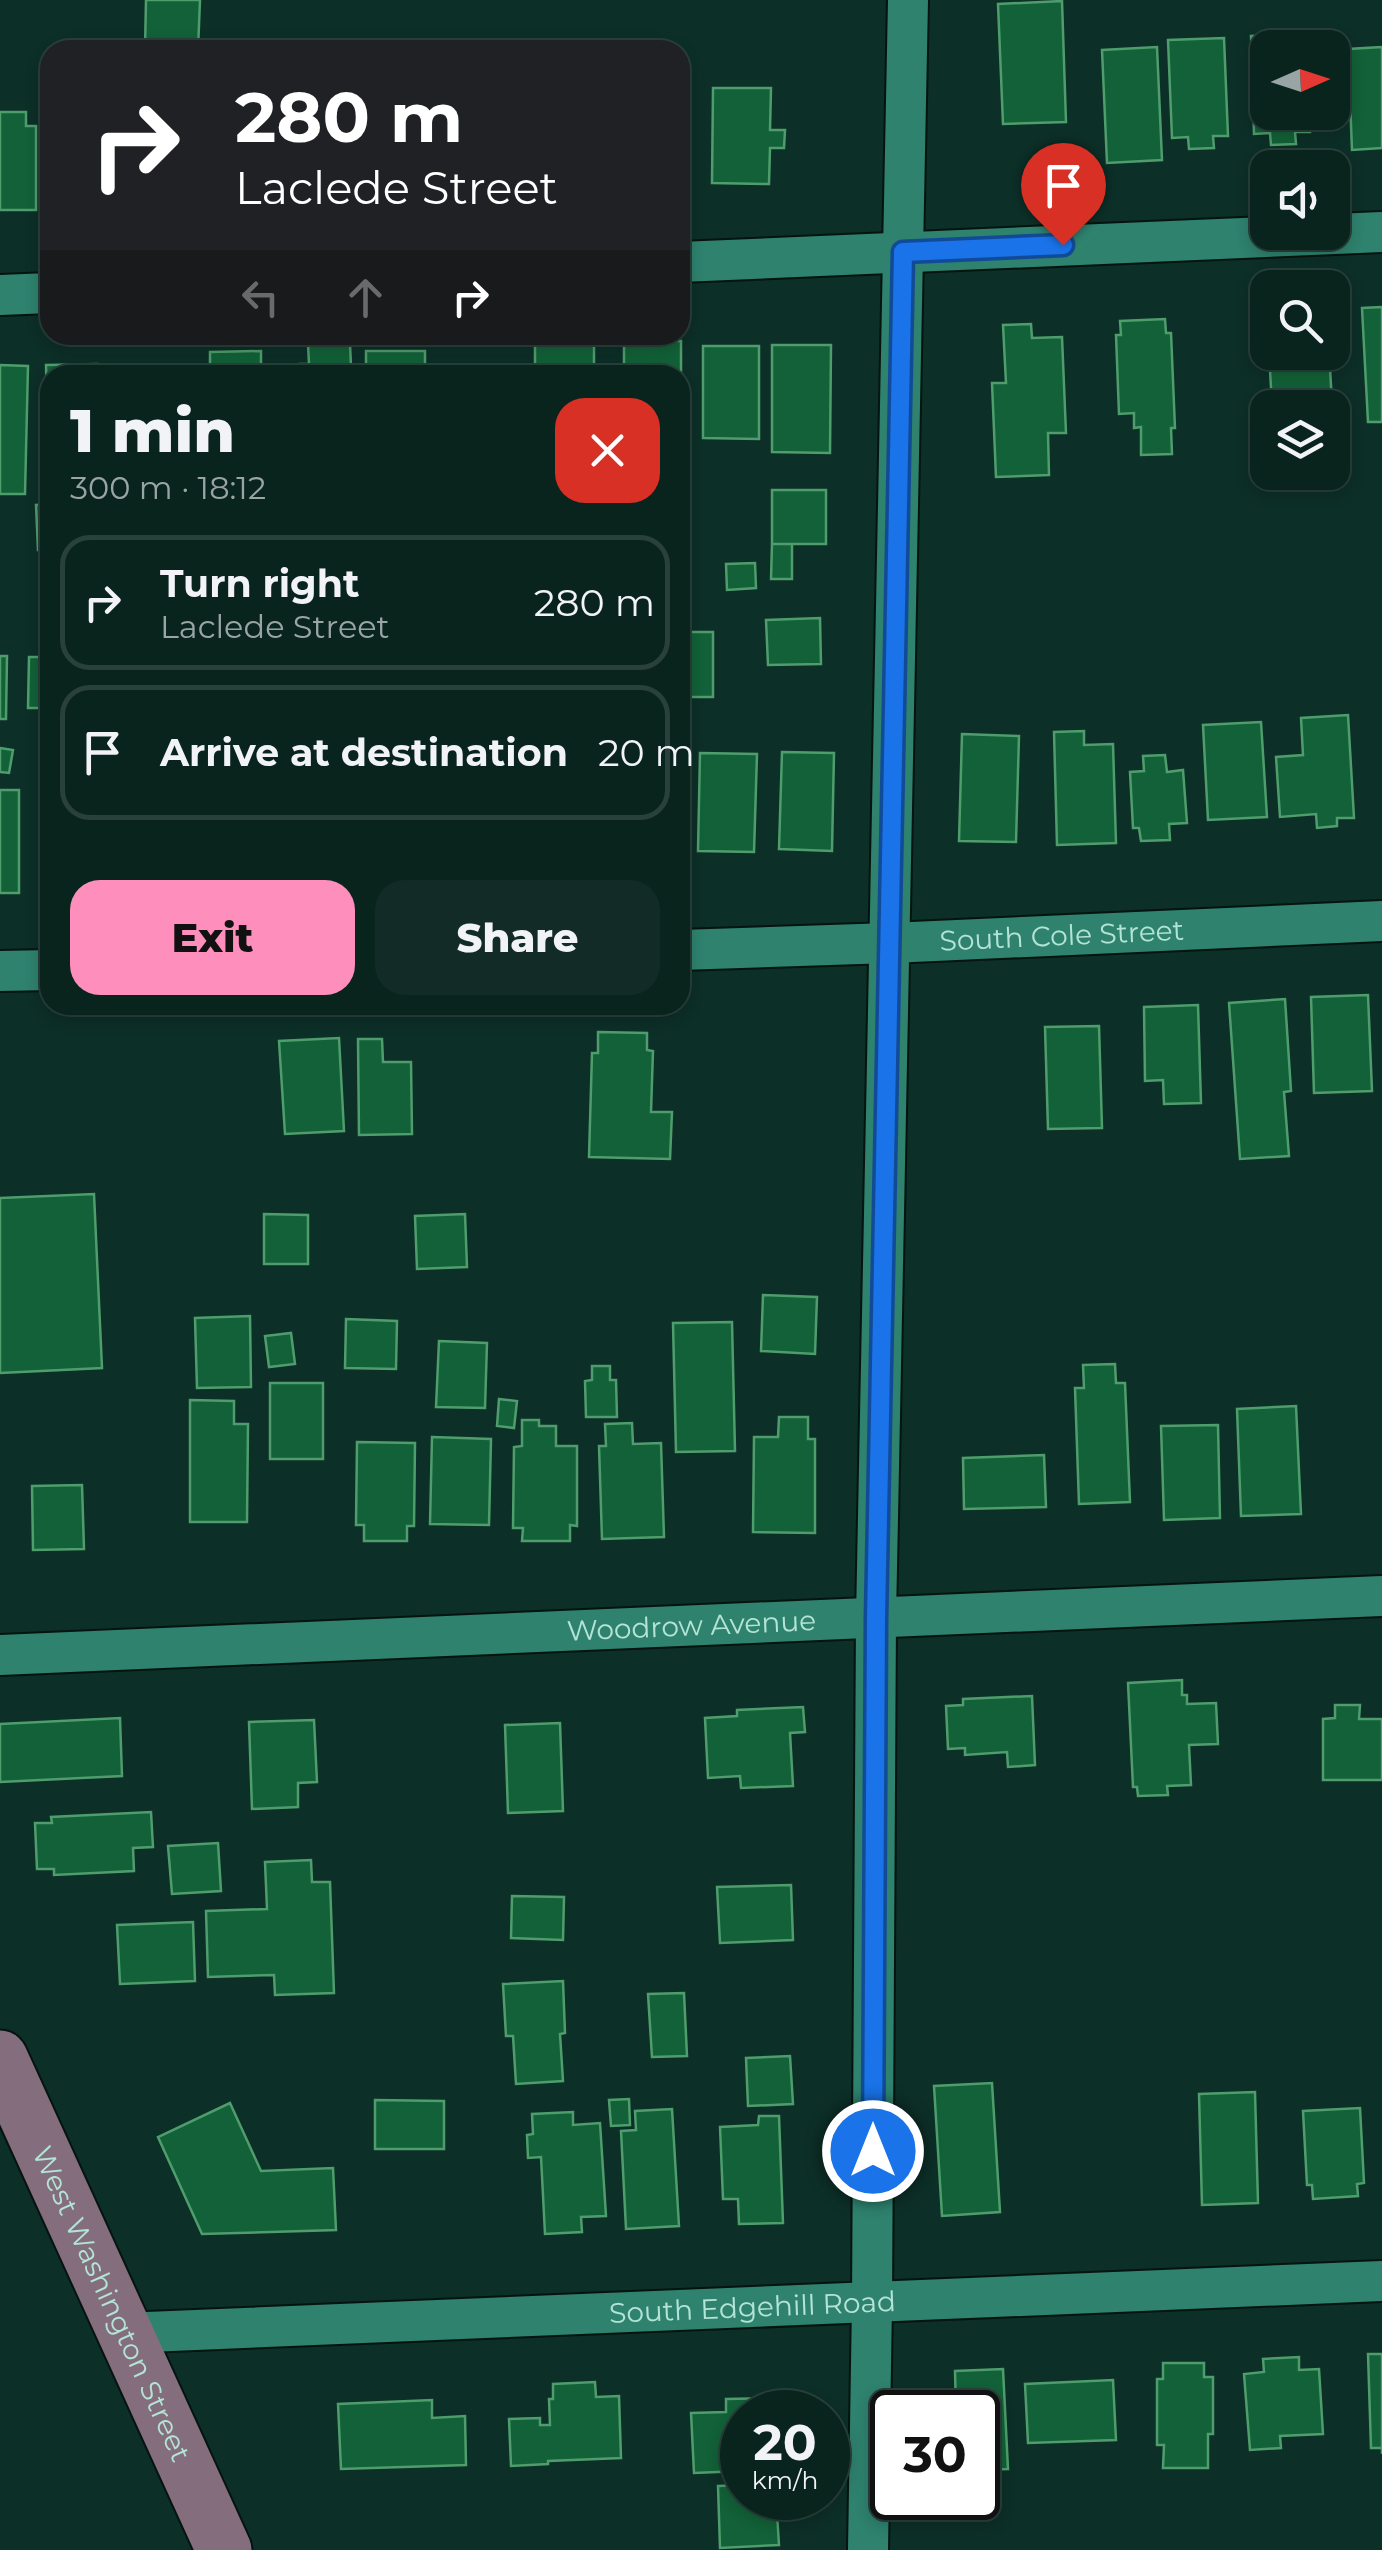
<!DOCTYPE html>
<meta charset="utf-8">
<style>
:root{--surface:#09231d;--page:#122b26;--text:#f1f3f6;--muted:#99a4a4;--line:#29403b;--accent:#fe8ebc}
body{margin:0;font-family:Montserrat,sans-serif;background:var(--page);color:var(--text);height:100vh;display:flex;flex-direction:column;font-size:38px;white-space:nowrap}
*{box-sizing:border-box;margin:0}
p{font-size:32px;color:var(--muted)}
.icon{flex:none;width:55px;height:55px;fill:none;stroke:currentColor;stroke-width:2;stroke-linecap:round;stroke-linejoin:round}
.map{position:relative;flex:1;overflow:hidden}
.sheet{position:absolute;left:40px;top:365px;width:650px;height:650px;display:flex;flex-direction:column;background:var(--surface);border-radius:30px;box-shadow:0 5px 15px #0003,0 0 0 2px var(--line)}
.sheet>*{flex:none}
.guide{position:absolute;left:40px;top:40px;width:650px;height:305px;border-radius:30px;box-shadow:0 5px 15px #0003,0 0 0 2px var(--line);background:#202124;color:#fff;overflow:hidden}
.needle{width:65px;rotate:87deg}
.buttons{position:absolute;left:1250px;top:30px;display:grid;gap:20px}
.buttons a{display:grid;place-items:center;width:100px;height:100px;border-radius:20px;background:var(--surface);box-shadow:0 5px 15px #0003,0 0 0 2px var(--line);font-size:50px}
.speed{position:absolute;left:720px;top:2390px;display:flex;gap:20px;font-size:50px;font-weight:700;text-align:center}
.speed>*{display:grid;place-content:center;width:130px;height:130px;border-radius:50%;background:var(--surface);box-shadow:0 5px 15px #0003,0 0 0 2px var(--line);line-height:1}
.speed small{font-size:25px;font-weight:400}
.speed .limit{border:5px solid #111;border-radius:15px;background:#fff;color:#111}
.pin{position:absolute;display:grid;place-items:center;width:85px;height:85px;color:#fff;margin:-102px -42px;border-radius:50% 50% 50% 0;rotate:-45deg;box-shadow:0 0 10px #0007}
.pin .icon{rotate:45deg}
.me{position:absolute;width:110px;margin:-55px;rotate:0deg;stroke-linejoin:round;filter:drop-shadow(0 0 8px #0008)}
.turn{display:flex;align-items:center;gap:35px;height:210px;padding:0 30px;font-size:45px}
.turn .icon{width:130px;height:130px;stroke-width:2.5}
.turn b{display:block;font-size:70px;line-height:85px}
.lanes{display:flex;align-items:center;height:95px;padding:0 30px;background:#0003;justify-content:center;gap:50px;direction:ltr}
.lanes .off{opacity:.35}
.round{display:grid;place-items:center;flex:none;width:105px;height:105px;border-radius:30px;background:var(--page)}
.headline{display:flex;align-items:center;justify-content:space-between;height:170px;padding:0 30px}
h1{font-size:60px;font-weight:800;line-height:75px}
.action{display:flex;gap:20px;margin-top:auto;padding:20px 30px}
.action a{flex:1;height:115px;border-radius:30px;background:var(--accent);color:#111;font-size:40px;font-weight:800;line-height:115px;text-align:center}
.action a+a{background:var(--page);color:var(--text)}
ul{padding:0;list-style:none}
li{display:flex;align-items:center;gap:30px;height:135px;margin:0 20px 15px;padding:0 10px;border:5px solid var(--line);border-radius:30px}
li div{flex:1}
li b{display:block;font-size:38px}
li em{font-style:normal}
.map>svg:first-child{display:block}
</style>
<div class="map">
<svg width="1382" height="2550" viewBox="0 0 1382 2550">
<rect width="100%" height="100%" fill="#0c2f27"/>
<path fill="#126138" stroke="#4f9d6d" stroke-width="2.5" d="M146,0H200L198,50H145Z
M1062,1L1066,122L1003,124L998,4Z
M1306,34V48H1268V112H1309L1310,132H1295L1296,144L1271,145L1270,133L1254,134L1251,36Z
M1224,38L1228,136H1213L1214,148L1189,149L1188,137L1172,138L1168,40Z
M1157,47L1162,160L1107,163L1102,50Z
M1382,47V148L1352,150L1348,49Z
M680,84H690V182H680Z
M713,88H771L770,130H785L784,148H770L769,184L712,183Z
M0,112H26V126H36V210H0Z
M1382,307V422H1368L1362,308Z
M1165,319L1166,333H1171L1175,428H1171L1172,454L1141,455V427L1134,428V413L1119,414L1116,335H1121L1120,321Z
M1031,324L1032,338L1062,337L1066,433H1048L1049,475L996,477L992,383H1006L1003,325Z
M624,341H681V430L680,375H624Z
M308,344H350L351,366L357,367V375H301L300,364H309Z
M535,345H594V375H535Z
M772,345H831L830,453L772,452Z
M703,346H759V439L703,438Z
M261,351V368H271V375H210V352Z
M366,351H425V375H366Z
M1269,352H1329L1332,402L1272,406Z
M97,364V375H50V462H48L46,365Z
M0,365L28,366L25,494H0Z
M772,490H826V544H772Z
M50,504V550H38L36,505Z
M772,544H792V579H771Z
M755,563L756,588L727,590L726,564Z
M820,618L821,664L768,665L766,620Z
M680,632H713V697H680Z
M0,656H7L6,719H0Z
M29,657H50V708H28Z
M1348,715L1354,818H1337V826L1317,828L1316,814L1280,817L1276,757L1303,755L1301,718Z
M1261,722L1267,817L1208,820L1203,725Z
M1084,731V745L1113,744L1116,843L1057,845L1054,732Z
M962,734L1019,736L1016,842L959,841Z
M0,748L13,750L9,773L0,772Z
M782,752L834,753L832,851L779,849Z
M700,753L757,754L754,852L698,851Z
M1165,755L1167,772L1183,770L1187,823L1169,824L1170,840L1141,841L1139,828H1133L1130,772L1144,771L1143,756Z
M48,760H50V887H44Z
M0,790H19V893H0Z
M1368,995L1372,1091L1314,1093L1311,997Z
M1285,999L1291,1091L1284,1092L1289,1156L1240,1159L1229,1003Z
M1198,1005L1201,1103L1164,1104L1163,1080L1145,1081L1144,1007Z
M1099,1026L1102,1128L1048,1129L1045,1027Z
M598,1032L647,1033V1050L653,1051L651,1112H672L670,1159L589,1157L592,1053H598Z
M339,1038L344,1131L285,1134L279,1041Z
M358,1039H382L383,1062H411L412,1134L359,1135Z
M94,1194L102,1368L0,1373V1198Z
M264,1214L308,1215V1264H264Z
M465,1214L467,1267L417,1269L415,1216Z
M763,1295L817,1297L815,1354L761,1351Z
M250,1316L251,1387L197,1388L195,1318Z
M346,1319L397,1321L396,1369L345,1368Z
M732,1322L735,1451L676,1452L673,1323Z
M291,1333L295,1364L269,1367L265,1336Z
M439,1341L487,1343L485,1408L436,1407Z
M1115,1364L1116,1383H1125L1130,1502L1079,1504L1075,1388H1084L1083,1365Z
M592,1366H610V1380H616L617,1417H586L585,1381L592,1380Z
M270,1383H323V1459H270Z
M499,1399L517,1401L514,1428L497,1426Z
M190,1400L234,1401V1424H248L247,1522H190Z
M1296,1406L1301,1514L1241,1516L1237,1409Z
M779,1417H808V1439H815V1533L753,1532L754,1437H778Z
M522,1420H539V1426H556V1446H577V1526L570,1525V1541H522L523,1528H513L514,1447L522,1446Z
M632,1423L633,1444L661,1443L664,1537L602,1539L599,1446H606L605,1424Z
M1218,1425L1220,1518L1164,1520L1161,1426Z
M432,1437L491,1439L489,1525L430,1524Z
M357,1442L415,1443L414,1526H407V1541H364V1525H356Z
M1044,1455L1046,1507L964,1509L963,1458Z
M82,1485L84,1549L33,1550L32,1486Z
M1182,1680V1695H1187V1704L1216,1703L1218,1744L1189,1745L1191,1785L1167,1786L1168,1795L1138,1796L1137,1787H1133L1128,1683Z
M1032,1696L1035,1765L1008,1767L1007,1752L965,1755V1748L948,1749L946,1706L963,1705V1699Z
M1335,1705H1360L1359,1719H1382V1780H1323V1719L1335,1718Z
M803,1707L805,1732L790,1733L793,1786L741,1788L740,1776L708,1778L705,1718L737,1716V1710Z
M120,1718L122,1776L0,1782V1724Z
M314,1720L317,1782L298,1783V1807L252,1809L249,1722Z
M560,1723L563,1811L508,1813L505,1725Z
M151,1812L153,1847L133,1848L134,1871L54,1875V1869H37L35,1823H52L51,1817Z
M218,1843L221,1891L172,1894L168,1846Z
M311,1860L312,1882H330L334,1993L275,1995L274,1975L208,1977L206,1911L267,1909L265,1862Z
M791,1885L793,1940L720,1943L717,1887Z
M512,1896L564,1897L563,1940L511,1938Z
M193,1922L195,1981L120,1984L117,1925Z
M563,1981L565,2033L560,2034L563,2081L516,2084L513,2036H506L503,1984Z
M684,1993L687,2056L652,2057L648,1994Z
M790,2056L793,2104L748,2106L746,2058Z
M992,2083L1000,2212L942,2216L934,2086Z
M1255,2092L1258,2203L1202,2205L1199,2094Z
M629,2099L630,2125L611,2126L609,2100Z
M375,2100L444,2101V2149H375Z
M230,2103L261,2171L333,2168L336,2230L202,2234L158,2137Z
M1360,2108L1364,2183L1357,2184L1358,2196L1313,2199L1312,2185H1307L1303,2111Z
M672,2109L679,2226L626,2229L621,2131L636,2130L635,2111Z
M573,2112V2125L600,2123L606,2216L581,2217L582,2232L545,2234L541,2157L528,2158L527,2135L533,2134L532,2114Z
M759,2116H779L783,2223L739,2224L738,2199H723L720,2127L758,2125Z
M1368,2354H1382V2454V2448H1371Z
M1299,2357V2370L1319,2369L1323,2434L1280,2436L1281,2448L1250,2450L1244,2374L1264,2372L1263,2359Z
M1163,2363H1204V2377H1213V2434H1208V2468H1163L1164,2445H1157V2379H1163Z
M1003,2369L1008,2469L978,2470V2412H956L955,2371Z
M1113,2380L1116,2440L1028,2443L1025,2384Z
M595,2382L596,2397L619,2396L621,2458L548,2461V2464L511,2466L509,2419L540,2418V2425H550L549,2399H553V2384Z
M781,2398L782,2412H742V2471L694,2473L691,2413L726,2412V2399Z
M432,2400V2418L465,2416L466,2465L341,2469L338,2404Z
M742,2485V2498H776L779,2545L720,2548L718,2486Z"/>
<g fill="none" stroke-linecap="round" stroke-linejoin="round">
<g stroke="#061410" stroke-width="44">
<g id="street">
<path d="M680,262L1382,232"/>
<path d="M0,295L50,293"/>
<path id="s1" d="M680,950L890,943L1382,921"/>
<path d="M0,971L50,970"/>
<path id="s2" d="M0,1655L1382,1596"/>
<path id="s3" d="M123,2333L1382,2281"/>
<path d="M868,2550L872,2303L876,1618L908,0"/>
</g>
</g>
<g stroke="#061410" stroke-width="59">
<g id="primary">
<path id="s4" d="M0,2058L224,2550"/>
</g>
</g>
<use href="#street" stroke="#2e826e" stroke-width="40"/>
<use href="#primary" stroke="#846d7d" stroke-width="55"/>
</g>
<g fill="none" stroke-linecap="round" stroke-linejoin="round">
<g stroke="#114b97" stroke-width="25">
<path id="route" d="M873,2151L876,1618L903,252L1063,245"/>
</g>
<use href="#route" stroke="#1a73e8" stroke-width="18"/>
</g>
<g text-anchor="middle" stroke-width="10" stroke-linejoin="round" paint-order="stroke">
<g font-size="28" fill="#b4e4d6" stroke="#0c2f27">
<text dy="10" stroke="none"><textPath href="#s1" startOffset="382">South Cole Street</textPath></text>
<text dy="10" stroke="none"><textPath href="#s2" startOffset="692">Woodrow Avenue</textPath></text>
<text dy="10" stroke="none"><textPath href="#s4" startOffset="270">West Washington Street</textPath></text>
<text dy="10" stroke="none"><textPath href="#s3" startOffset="630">South Edgehill Road</textPath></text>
</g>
</g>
</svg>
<div class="buttons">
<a><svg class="needle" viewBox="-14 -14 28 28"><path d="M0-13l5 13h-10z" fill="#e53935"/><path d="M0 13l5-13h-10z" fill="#99a4a4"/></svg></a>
<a><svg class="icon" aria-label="sound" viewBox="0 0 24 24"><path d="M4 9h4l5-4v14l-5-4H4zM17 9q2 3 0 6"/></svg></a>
<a><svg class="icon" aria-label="search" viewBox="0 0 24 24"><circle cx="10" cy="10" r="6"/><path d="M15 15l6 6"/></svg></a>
<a><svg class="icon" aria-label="layers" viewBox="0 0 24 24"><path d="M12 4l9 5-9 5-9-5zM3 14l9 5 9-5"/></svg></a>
</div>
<div class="speed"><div>20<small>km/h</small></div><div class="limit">30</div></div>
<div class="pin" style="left:1063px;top:245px;background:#d93025"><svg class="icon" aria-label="arrive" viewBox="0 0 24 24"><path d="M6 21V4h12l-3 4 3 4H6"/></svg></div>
<svg class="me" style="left:873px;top:2151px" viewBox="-20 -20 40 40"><circle r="17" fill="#1a73e8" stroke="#fff" stroke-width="3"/><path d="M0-11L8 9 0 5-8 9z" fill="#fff"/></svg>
<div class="guide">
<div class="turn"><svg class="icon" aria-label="right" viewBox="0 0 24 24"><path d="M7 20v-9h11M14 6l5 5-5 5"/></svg><div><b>280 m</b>Laclede Street</div></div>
<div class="lanes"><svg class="icon off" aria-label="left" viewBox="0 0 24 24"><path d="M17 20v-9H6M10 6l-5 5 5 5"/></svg><svg class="icon off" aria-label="ahead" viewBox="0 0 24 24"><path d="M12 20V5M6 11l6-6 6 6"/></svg><svg class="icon" aria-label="right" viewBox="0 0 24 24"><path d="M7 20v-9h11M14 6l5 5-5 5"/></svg></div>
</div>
<section class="sheet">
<div class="headline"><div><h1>1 min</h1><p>300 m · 18:12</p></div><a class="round" style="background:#d93025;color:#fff"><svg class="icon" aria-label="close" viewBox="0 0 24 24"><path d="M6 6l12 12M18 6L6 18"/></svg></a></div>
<ul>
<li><svg class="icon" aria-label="right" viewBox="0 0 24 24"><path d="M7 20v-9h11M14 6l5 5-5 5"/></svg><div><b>Turn right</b><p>Laclede Street</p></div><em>280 m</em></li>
<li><svg class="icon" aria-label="arrive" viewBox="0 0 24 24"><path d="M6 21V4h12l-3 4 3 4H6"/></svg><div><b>Arrive at destination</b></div><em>20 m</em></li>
</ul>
<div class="action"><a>Exit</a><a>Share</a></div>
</section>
</div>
